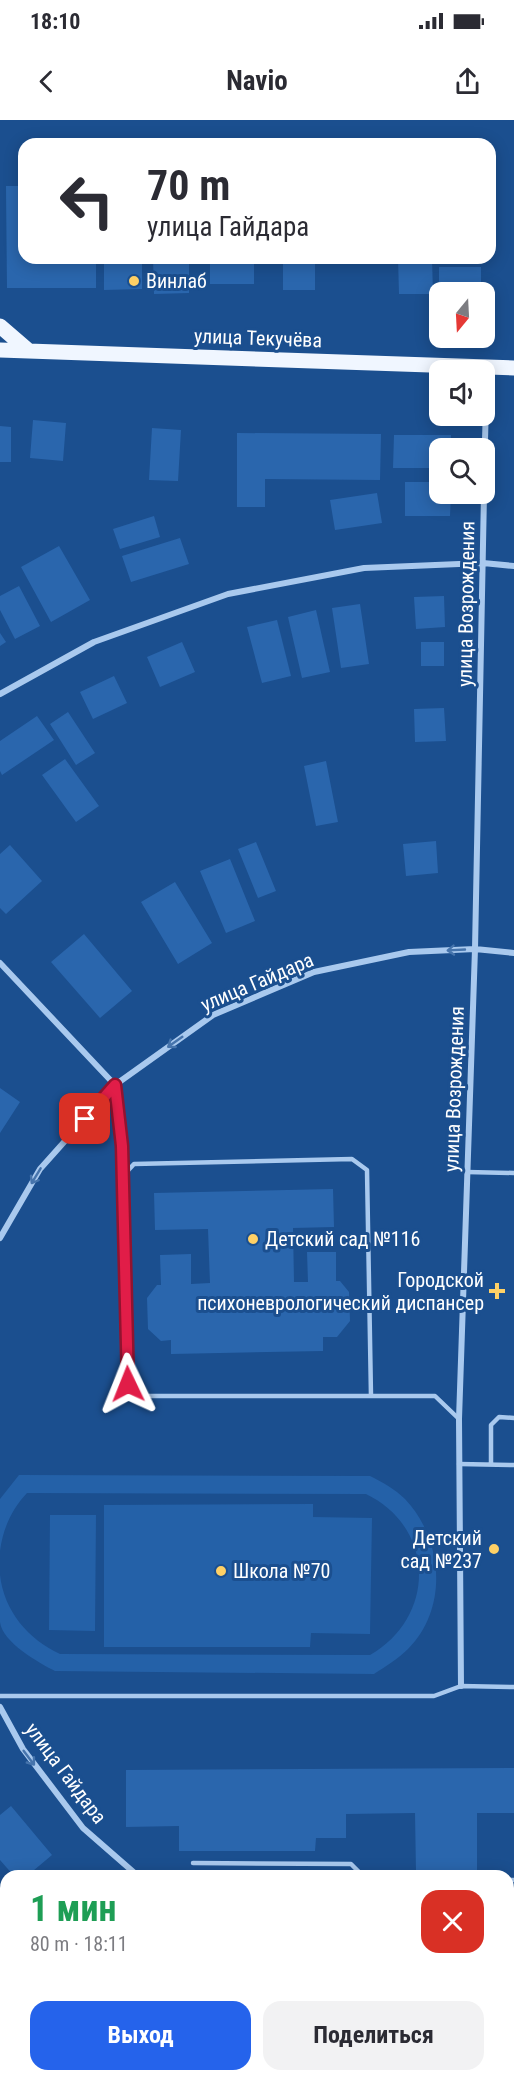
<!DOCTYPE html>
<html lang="ru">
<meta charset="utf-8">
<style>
:root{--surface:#fff;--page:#f2f2f3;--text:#2b2b33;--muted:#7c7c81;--accent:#2563eb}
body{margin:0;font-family:"Roboto Condensed",sans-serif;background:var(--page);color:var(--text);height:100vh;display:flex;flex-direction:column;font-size:22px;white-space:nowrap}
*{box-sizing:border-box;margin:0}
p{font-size:20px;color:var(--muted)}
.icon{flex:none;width:33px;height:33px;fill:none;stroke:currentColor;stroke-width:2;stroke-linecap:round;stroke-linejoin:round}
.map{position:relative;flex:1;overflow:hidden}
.drawer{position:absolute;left:0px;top:1750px;width:514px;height:212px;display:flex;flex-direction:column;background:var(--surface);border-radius:18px 18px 0 0;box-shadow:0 3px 15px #0003}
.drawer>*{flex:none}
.guide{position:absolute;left:18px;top:18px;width:478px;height:126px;border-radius:18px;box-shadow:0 3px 15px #0003;background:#fff;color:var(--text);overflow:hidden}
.needle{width:39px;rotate:198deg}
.fabs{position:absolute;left:429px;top:162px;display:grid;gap:12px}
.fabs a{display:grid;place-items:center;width:66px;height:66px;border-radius:12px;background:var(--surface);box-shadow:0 3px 15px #0003;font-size:30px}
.pin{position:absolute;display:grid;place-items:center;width:51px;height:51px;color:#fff;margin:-26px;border-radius:12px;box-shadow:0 3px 9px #0006}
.me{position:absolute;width:66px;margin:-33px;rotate:358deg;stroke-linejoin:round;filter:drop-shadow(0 0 4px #0008)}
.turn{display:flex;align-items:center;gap:21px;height:126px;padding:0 30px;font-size:27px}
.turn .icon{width:78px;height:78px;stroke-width:2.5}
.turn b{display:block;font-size:42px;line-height:51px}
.round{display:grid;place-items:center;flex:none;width:63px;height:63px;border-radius:18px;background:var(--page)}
.head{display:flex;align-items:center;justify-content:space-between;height:102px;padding:0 30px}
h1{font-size:36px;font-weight:700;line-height:45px;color:#1e9e55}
.button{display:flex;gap:12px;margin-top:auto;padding:12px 30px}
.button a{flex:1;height:69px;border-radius:18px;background:var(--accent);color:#fff;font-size:24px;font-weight:700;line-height:69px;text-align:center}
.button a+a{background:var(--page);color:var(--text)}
.status{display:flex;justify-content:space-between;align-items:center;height:42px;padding:0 30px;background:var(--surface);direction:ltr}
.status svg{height:16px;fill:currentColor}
header{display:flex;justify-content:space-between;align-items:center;height:78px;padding:0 30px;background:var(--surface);font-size:27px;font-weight:700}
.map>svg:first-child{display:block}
</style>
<div class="status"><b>18:10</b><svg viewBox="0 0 49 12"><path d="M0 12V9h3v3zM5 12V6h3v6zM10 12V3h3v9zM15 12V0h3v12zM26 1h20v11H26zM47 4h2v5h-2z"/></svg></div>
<header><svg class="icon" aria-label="back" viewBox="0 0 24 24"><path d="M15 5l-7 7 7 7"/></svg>Navio<svg class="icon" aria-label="share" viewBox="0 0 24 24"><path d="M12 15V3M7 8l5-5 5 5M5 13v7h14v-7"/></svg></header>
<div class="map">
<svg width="514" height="1961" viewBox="0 0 514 1961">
<rect width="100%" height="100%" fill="#1b4f8f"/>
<path fill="#2461a8" d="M19,1355L370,1356C382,1362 395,1369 405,1379C443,1419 449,1488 408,1529C398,1539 386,1546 374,1554L55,1551C39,1543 2,1522 0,1502C0,1487 0,1470 0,1455C4,1491 28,1519 60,1534L370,1535C436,1497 436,1408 366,1374L27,1373C12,1389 3,1408 0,1431V1379Z
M313,1384V1397L372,1398L370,1514L311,1513L310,1527H104V1385Z
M50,1395H96L95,1511L49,1510Z"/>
<path fill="#2a66ad" d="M6,66H24V138H96V168H7Z
M104,138H142V169L104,170Z
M153,138H189V173L154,174Z
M210,138H254V164H210Z
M398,138H432L433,174H399Z
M315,142V170H283V143Z
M439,147H481V172H439Z
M33,300L66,303L63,341L30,338Z
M0,306L11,307V342H0Z
M152,308L181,310L178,361L149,360Z
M237,313L381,314L380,360L265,359V387H237Z
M394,315H451V328H440V348H393Z
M405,362H440V374H451L450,396H405Z
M377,373L382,403L335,410L330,380Z
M154,396L160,417L120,429L113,409Z
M180,418L189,444L131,462L122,436Z
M59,426L90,480L51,502L21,447Z
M19,466L40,506L15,519L0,490V476Z
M444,476L445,507L416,509L414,477Z
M360,484L369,544L341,548L332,488Z
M316,490L330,552L302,558L288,497Z
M277,500L291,556L262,563L247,507Z
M0,513L6,522L0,526Z
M182,522L195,552L160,567L147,537Z
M421,522H444V546H421Z
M114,556L127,583L93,599L80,572Z
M444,588L446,621L415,622L414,589Z
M68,592L95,633L76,645L50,604Z
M37,596L54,620L2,655L0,651V621Z
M65,639L99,686L76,702L42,655Z
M326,641L338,702L316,706L304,646Z
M436,721L438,753L406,756L403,724Z
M256,722L276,771L258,778L238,729Z
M10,725L42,761L6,794L0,788V734Z
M230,739L255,801L226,813L200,751Z
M175,762L212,823L178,844L141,782Z
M84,814L132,871L100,898L51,842Z
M0,968L20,982L0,1013Z
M333,1069L334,1107L293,1108L294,1162H308L307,1132H336V1161H340L349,1172L350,1201L337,1217H323V1231L171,1234V1220L161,1221L148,1209L147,1178L157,1165H161L160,1135L191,1134V1164L210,1163L208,1109L155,1110L154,1073Z
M514,1648V1693H477V1752H416L415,1693L346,1694V1718H316L315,1731H179V1706L126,1707V1650Z
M11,1686L52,1735L27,1756H14L0,1740V1695Z
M0,1870L6,1874V1954L0,1950Z
M508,1906H511L513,1925H508Z
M37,1956H54L51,1961H44Z
M267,1956H316L315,1961H266Z"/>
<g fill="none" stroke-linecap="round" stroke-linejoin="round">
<path stroke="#a9c9ee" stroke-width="4.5" d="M115,965L122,1026V1057
M467,1052L514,1053
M371,1276L367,1050L352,1039L134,1044L122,1057L128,1264L143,1276H435L459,1299
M459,1344L514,1345
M491,1344V1305L499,1297L514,1298
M0,1576H434L461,1566L514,1567
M193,1743L351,1744L363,1756
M508,1760H514"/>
<path stroke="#a9c9ee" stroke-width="6" d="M484,356L487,249
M0,574L94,522L228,474L364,448L483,443L514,446
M0,843L115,965
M0,1118L40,1049L115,965L213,895L314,852L409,832L475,829L514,833
M461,1566L459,1299L475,829L484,374
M0,1587L23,1629L83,1708L138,1756
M508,1871H514
M439,1961V1956"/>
<path stroke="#f0f6ff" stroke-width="15" d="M0,206L29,231
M0,230L514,248"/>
</g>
<defs><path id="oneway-shaft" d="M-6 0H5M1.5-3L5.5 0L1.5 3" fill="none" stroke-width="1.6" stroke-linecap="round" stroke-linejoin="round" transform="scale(1.5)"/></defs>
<g stroke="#4674ac">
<use href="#oneway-shaft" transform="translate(456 830) rotate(177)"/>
<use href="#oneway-shaft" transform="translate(175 922) rotate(145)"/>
<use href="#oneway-shaft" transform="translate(36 1056) rotate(121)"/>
<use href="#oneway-shaft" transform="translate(29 1638) rotate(53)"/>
</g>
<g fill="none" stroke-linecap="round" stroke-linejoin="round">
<g stroke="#92132f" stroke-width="15">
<path id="route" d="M85,999L115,965L122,1026L128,1264"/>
</g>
<use href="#route" stroke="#e11d48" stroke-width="10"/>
</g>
<g fill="#ffd166" stroke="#1b4f8f" stroke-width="2">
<circle cx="134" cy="161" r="6"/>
<circle cx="253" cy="1119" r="6"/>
<path d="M494 1162h6v6h6v6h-6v6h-6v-6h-6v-6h6z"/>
<circle cx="494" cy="1429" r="6"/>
<circle cx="221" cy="1451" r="6"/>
</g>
<g text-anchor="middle" stroke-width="6" stroke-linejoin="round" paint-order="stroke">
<g font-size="20" fill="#fff" stroke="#1b4f8f" text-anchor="start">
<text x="146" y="168">Винлаб</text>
<text x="265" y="1126">Детский сад №116</text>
<text x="484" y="1167" text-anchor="end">Городской<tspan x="484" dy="23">психоневрологический диспансер</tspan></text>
<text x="482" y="1425" text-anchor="end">Детский<tspan x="482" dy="23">сад №237</tspan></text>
<text x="233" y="1458">Школа №70</text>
</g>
<g font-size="20" fill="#fff" stroke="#1b4f8f">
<text transform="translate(258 218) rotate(2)" y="7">улица Текучёва</text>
<text transform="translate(466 484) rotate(-89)" y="7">улица Возрождения</text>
<text transform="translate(257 862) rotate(-23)" y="7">улица Гайдара</text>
<text transform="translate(454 969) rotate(-88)" y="7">улица Возрождения</text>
<text transform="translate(66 1653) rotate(53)" y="7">улица Гайдара</text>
</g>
</g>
</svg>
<div class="fabs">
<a><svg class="needle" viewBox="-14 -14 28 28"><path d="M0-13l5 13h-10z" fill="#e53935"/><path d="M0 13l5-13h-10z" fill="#7c7c81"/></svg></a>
<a><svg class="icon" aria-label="sound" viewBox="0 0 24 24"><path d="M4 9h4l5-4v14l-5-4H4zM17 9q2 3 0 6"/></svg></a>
<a><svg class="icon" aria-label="search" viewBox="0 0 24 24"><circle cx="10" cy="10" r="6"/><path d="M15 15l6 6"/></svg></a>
</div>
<div class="pin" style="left:85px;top:999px;background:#d93025"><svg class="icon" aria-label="arrive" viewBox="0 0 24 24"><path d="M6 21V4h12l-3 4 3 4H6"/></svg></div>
<svg class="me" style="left:128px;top:1264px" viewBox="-20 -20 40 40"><path d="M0-17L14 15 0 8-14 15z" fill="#e11d48" stroke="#fff" stroke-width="4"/></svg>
<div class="guide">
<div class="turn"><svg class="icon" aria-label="left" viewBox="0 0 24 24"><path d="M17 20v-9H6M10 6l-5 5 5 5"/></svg><div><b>70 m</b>улица Гайдара</div></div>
</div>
<section class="drawer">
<div class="head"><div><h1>1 мин</h1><p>80 m · 18:11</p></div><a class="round" style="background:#d93025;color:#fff"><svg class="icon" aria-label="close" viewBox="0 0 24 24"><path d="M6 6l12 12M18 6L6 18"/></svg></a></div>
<div class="button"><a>Выход</a><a>Поделиться</a></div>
</section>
</div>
